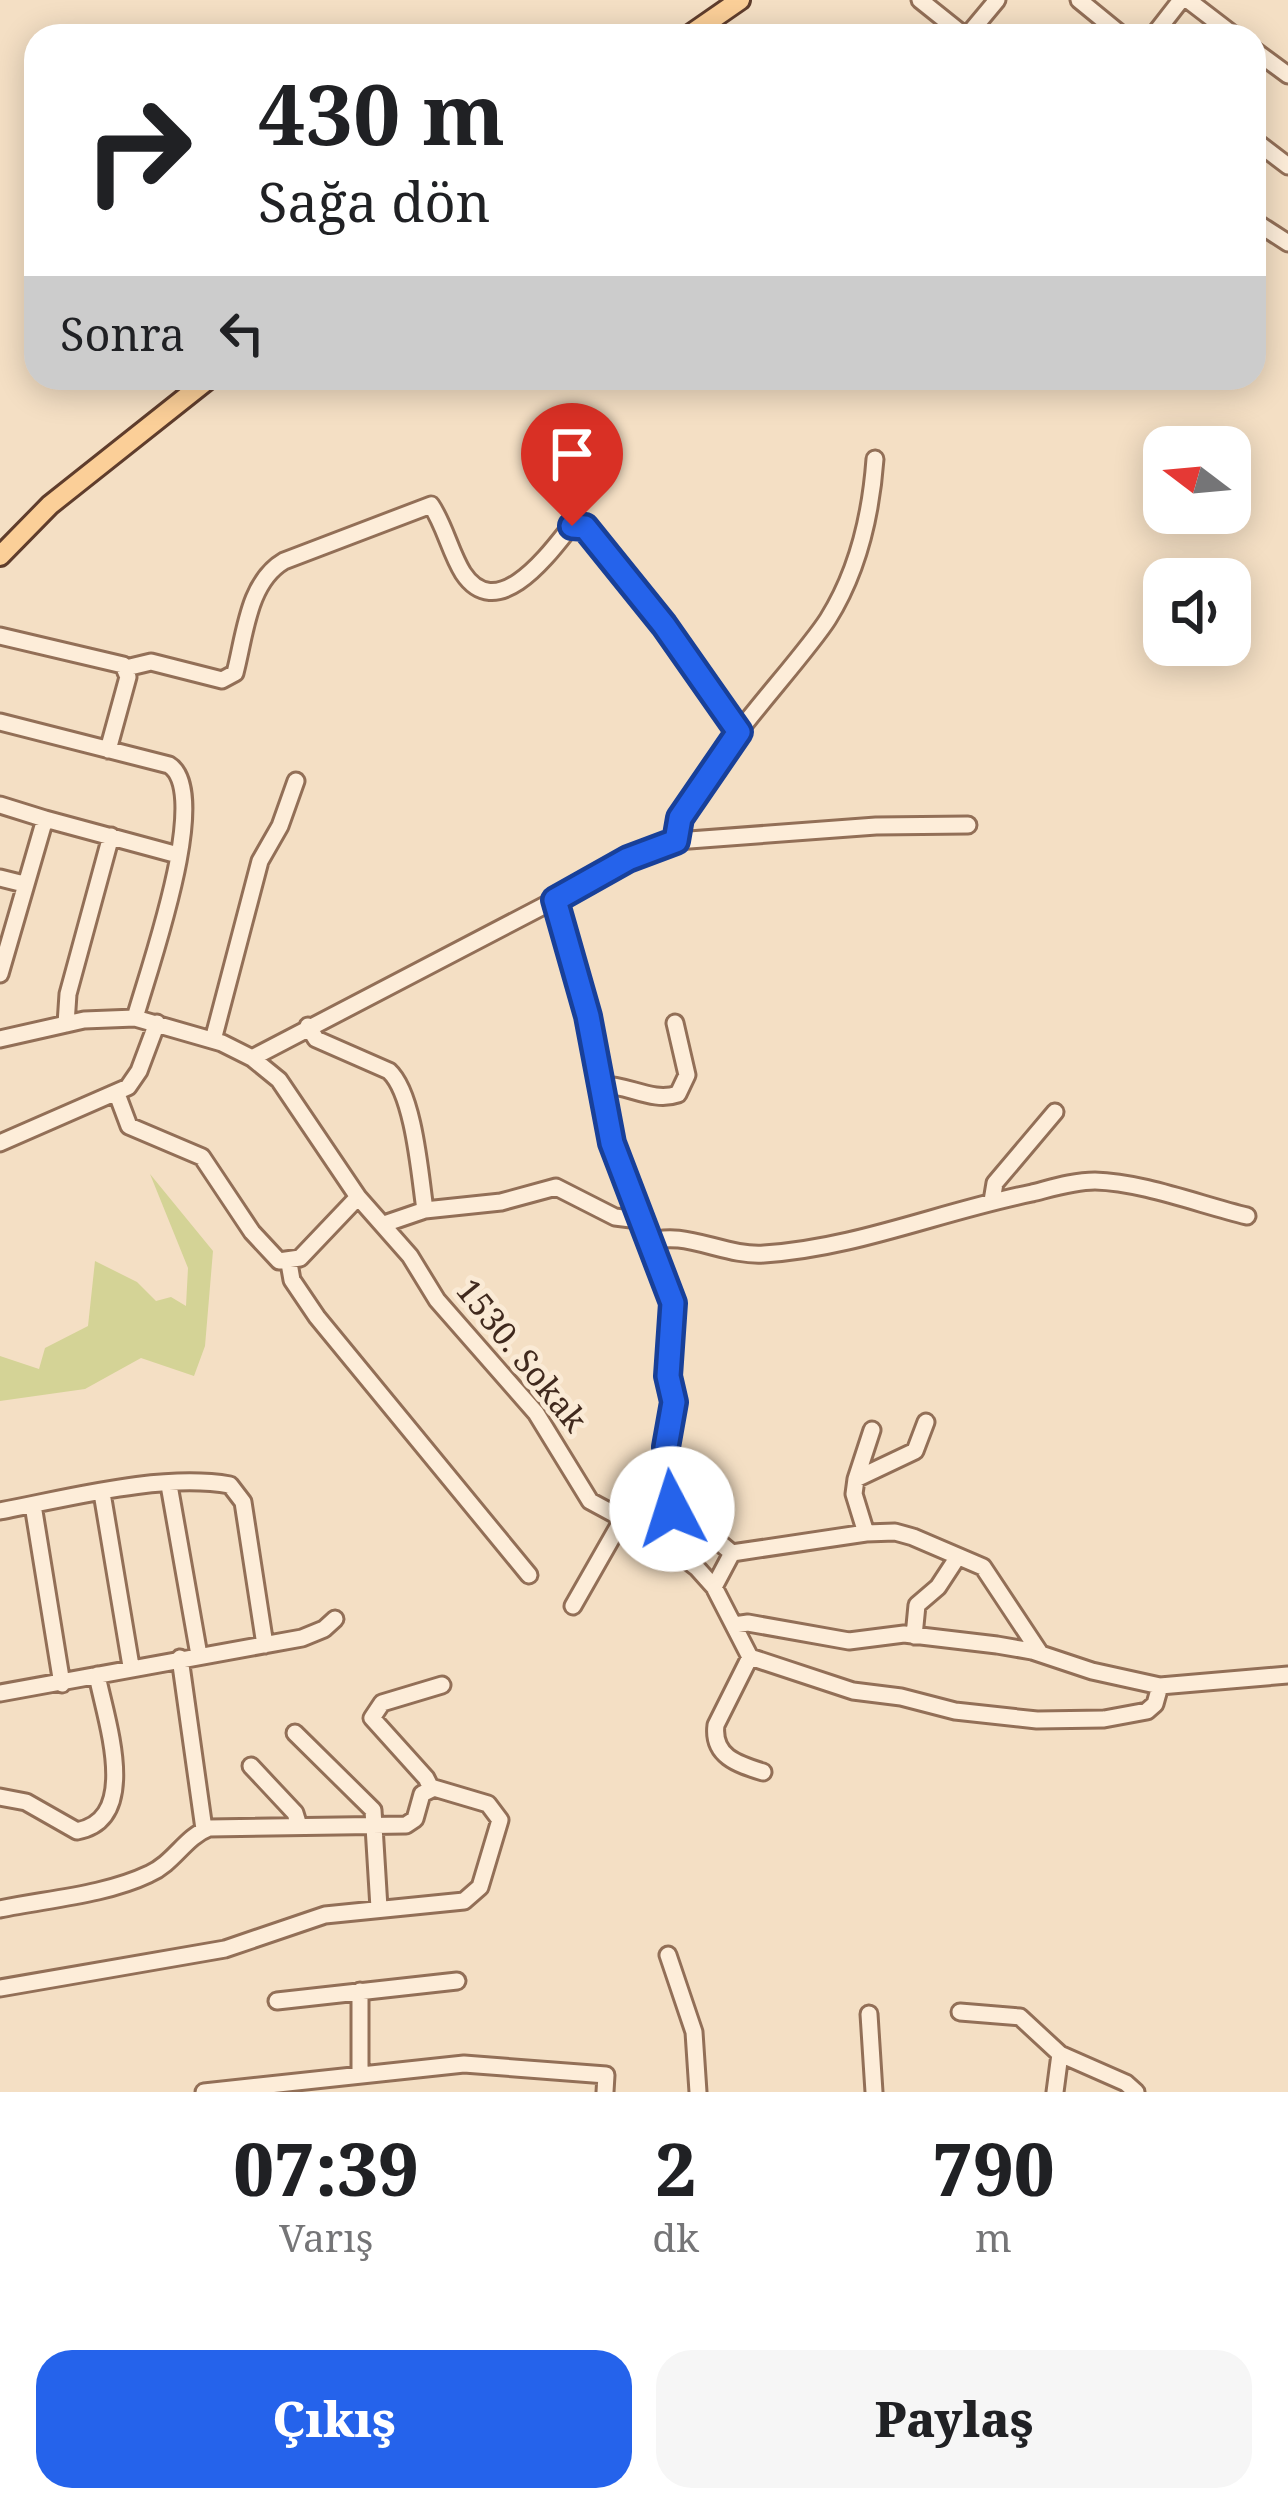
<!DOCTYPE html>
<html lang="tr">
<meta charset="utf-8">
<style>
:root{--surface:#fff;--page:#f6f6f6;--text:#202124;--muted:#757577;--accent:#2563eb}
body{margin:0;font-family:"Noto Serif",serif;background:var(--page);color:var(--text);height:100vh;display:flex;flex-direction:column;font-size:45px;white-space:nowrap}
*{box-sizing:border-box;margin:0}
p{font-size:39px;color:var(--muted)}
.icon{flex:none;width:66px;height:66px;fill:none;stroke:currentColor;stroke-width:2;stroke-linecap:round;stroke-linejoin:round}
.map{position:relative;height:2092px;overflow:hidden}
.panel{display:flex;flex-direction:column;background:var(--surface);flex:1}
.panel>*{flex:none}
.top-card{position:absolute;left:24px;top:24px;width:1242px;height:366px;border-radius:36px;box-shadow:0 6px 30px #0003;background:#fff;color:var(--text);overflow:hidden}
.needle{width:78px;rotate:286deg}
.controls{position:absolute;left:1143px;top:426px;display:grid;gap:24px}
.controls a{display:grid;place-items:center;width:108px;height:108px;border-radius:24px;background:var(--surface);box-shadow:0 6px 30px #0003;font-size:60px}
.pin{position:absolute;display:grid;place-items:center;width:102px;height:102px;color:#fff;margin:-123px -51px;border-radius:50% 50% 50% 0;rotate:-45deg;box-shadow:0 0 12px #0007}
.pin .icon{rotate:45deg}
.me{position:absolute;width:132px;margin:-66px;rotate:355deg;stroke-linejoin:round;filter:drop-shadow(0 0 9px #0008)}
.turn{display:flex;align-items:center;gap:42px;height:252px;padding:0 36px;font-size:54px}
.turn .icon{width:156px;height:156px;stroke-width:2.5}
.turn b{display:block;font-size:84px;line-height:102px}
.then{display:flex;align-items:center;height:114px;padding:0 36px;background:#0003;gap:24px;font-size:45px}
.eta{display:flex;justify-content:space-evenly;align-items:center;height:204px;text-align:center}
.eta b{font-size:72px;font-weight:800;line-height:84px}
.action{display:flex;gap:24px;margin-top:auto;padding:24px 36px}
.action a{flex:1;height:138px;border-radius:36px;background:var(--accent);color:#fff;font-size:48px;font-weight:800;line-height:138px;text-align:center}
.action a+a{background:var(--page);color:var(--text)}
.map>svg:first-child{display:block}
</style>
<div class="map">
<svg width="1288" height="2092" viewBox="0 0 1288 2092">
<rect width="100%" height="100%" fill="#f4dfc4"/>
<path fill="#d4d396" d="M150,1174L213,1251L205,1346L194,1376L141,1358L85,1389L0,1401V1356L39,1369L45,1348L88,1326L95,1261L137,1282L156,1301L171,1297L186,1306L188,1268Z"/>
<g fill="none" stroke-linecap="round" stroke-linejoin="round">
<g stroke="#926f57" stroke-width="21">
<path id="minor" d="M920,0L965,36
M1079,0L1123,36
M1188,0L1235,36
M967,36L997,0
M1153,36L1181,0
M1254,50L1288,75
M1254,140L1288,166
M1254,221L1288,243
M0,636L123,665L128,677L108,750
M126,668L151,662L222,680L235,673C245,635 248,582 284,561L431,505C445,526 450,552 463,573C498,626 551,551 572,525H583L664,625L739,732
M0,722L169,765C213,792 147,974 135,1018
M0,805L45,819
M676,841C676,790 797,668 828,619C858,571 871,514 875,459
M0,878L24,884
M0,974L45,819L178,855
M66,1024L68,994L111,836
M308,1026L316,1039L389,1071C414,1094 420,1176 425,1210
M0,1039L84,1020L135,1018L222,1043L252,1058L279,1080L358,1197L410,1256L437,1300L536,1413L590,1501L655,1536L697,1568L714,1587L750,1657L853,1691L901,1697L955,1711L1037,1720L1104,1719L1147,1711L1155,1704L1160,1686L1288,1675
M213,1040L260,861L280,826L296,781
M252,1058L555,900
M601,1085C628,1084 652,1103 678,1094L687,1075L675,1023
M117,1094L129,1126L202,1157L252,1232L279,1261L300,1258L358,1197
M0,1143L128,1087L139,1071L157,1023
M992,1201L995,1183L1055,1112
M384,1224L425,1210L501,1202L556,1187L615,1217L639,1220
M648,1243C681,1228 725,1257 764,1254C856,1248 942,1211 1032,1193C1052,1188 1074,1181 1095,1181C1142,1182 1201,1205 1247,1216
M289,1263L292,1280L317,1317L529,1575
M856,1479L872,1430
M169,1485L199,1655
M102,1493L131,1666
M33,1505L62,1684
M0,1511C69,1498 161,1473 230,1485L243,1502L265,1645
M667,1525L714,1538L732,1553
M866,1533L854,1494L856,1479L915,1451L926,1422
M662,1541L672,1509L666,1446L675,1402L668,1376L673,1303L612,1143L588,1016L555,900L628,859L676,841L876,826L968,825
M714,1587L732,1553L866,1533L895,1532L913,1537L983,1567L1040,1653
M573,1606L622,1520
M734,1625L748,1623L849,1641L904,1634L997,1645L1032,1651L1092,1671L1160,1686
M914,1636L917,1605L938,1587L957,1558
M750,1657L716,1725C712,1756 737,1764 763,1772
M180,1658L204,1829
M0,1693L302,1638L324,1629L335,1619
M295,1733L373,1810L379,1908
M251,1766L295,1813L299,1826
M431,1788L426,1778L372,1718L382,1703L442,1685
M0,1797L26,1802L77,1831C142,1819 105,1718 97,1675
M0,1909C48,1899 105,1895 149,1874C174,1863 185,1837 209,1828L406,1825L415,1819L422,1794L434,1788L488,1804L500,1820L480,1887L464,1901L325,1915L225,1949L0,1988
M668,1955L694,2032L698,2092
M360,1991V2075
M277,2001L457,1981
M960,2012L1020,2017L1060,2054L1126,2083L1136,2092
M869,2014L874,2092
M204,2092L464,2064L606,2075L605,2092
M1055,2092L1060,2054"/>
</g>
<g stroke="#5f3d2c" stroke-width="24">
<path id="major" d="M688,36L740,0
M0,556L50,505L210,378"/>
</g>
<use href="#minor" stroke="#fdedd9" stroke-width="15"/>
<use href="#major" stroke="#fbcf98" stroke-width="18"/>
</g>
<g fill="none" stroke-linecap="round" stroke-linejoin="round">
<g stroke="#184099" stroke-width="30">
<path id="route" d="M572,526L585,527L664,625L739,732L680,818L676,841L628,859L555,900L588,1016L612,1143L673,1303L668,1376L674,1402L666,1447L672,1509"/>
</g>
<use href="#route" stroke="#2563eb" stroke-width="21"/>
</g>
<g text-anchor="middle" stroke-width="10" stroke-linejoin="round" paint-order="stroke">
<g font-size="33" fill="#40291d" stroke="#faead5">
<text transform="translate(522 1355) rotate(51)" y="12">1530. Sokak</text>
</g>
</g>
</svg>
<div class="controls">
<a><svg class="needle" viewBox="-14 -14 28 28"><path d="M0-13l5 13h-10z" fill="#e53935"/><path d="M0 13l5-13h-10z" fill="#757577"/></svg></a>
<a><svg class="icon" aria-label="sound" viewBox="0 0 24 24"><path d="M4 9h4l5-4v14l-5-4H4zM17 9q2 3 0 6"/></svg></a>
</div>
<div class="pin" style="left:572px;top:526px;background:#d93025"><svg class="icon" aria-label="arrive" viewBox="0 0 24 24"><path d="M6 21V4h12l-3 4 3 4H6"/></svg></div>
<svg class="me" style="left:672px;top:1509px" viewBox="-20 -20 40 40"><circle r="19" fill="#fff"/><path d="M0-13L10 11 0 6-10 11z" fill="#2563eb"/></svg>
<div class="top-card">
<div class="turn"><svg class="icon" aria-label="right" viewBox="0 0 24 24"><path d="M7 20v-9h11M14 6l5 5-5 5"/></svg><div><b>430 m</b>Sağa dön</div></div>
<div class="then">Sonra<svg class="icon" aria-label="left" viewBox="0 0 24 24"><path d="M17 20v-9H6M10 6l-5 5 5 5"/></svg></div>
</div>
</div>
<section class="panel">
<div class="eta">
<div><b>07:39</b><p>Varış</p></div>
<div><b>2</b><p>dk</p></div>
<div><b>790</b><p>m</p></div>
</div>
<div class="action"><a>Çıkış</a><a>Paylaş</a></div>
</section>
